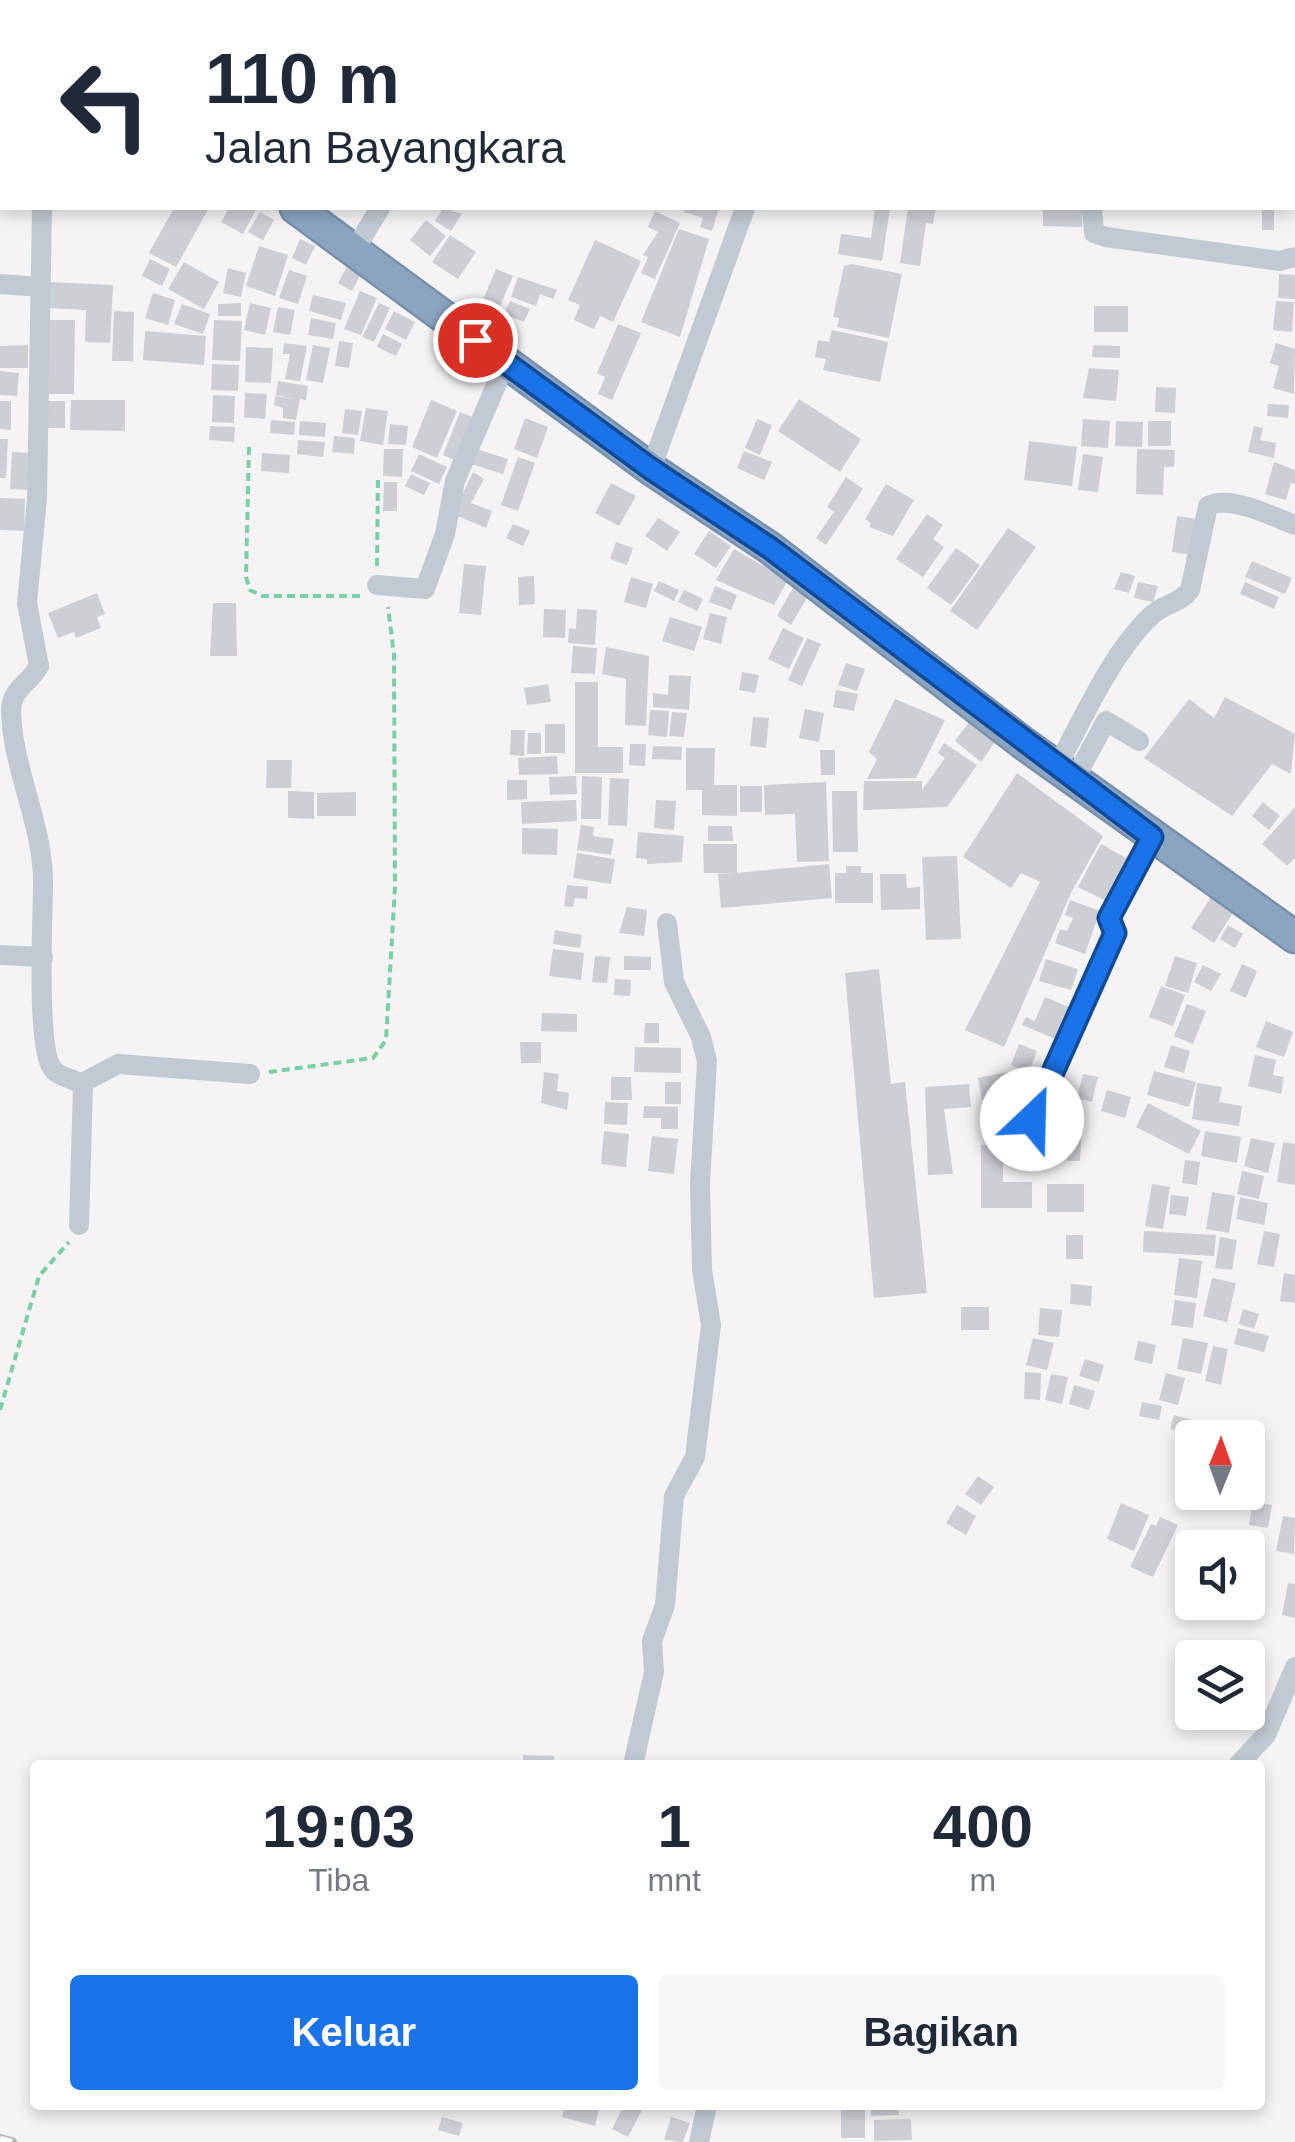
<!DOCTYPE html>
<html lang="id">
<style>
:root{--surface:#fff;--page:#f6f6f7;--text:#1f2937;--muted:#747a83;--accent:#1a73e8}
body{margin:0;font-family:Arial,sans-serif;background:var(--page);color:var(--text);height:100vh;display:flex;flex-direction:column;font-size:38px;white-space:nowrap}
*{box-sizing:border-box;margin:0}
p{font-size:32px;color:var(--muted)}
.icon{flex:none;width:55px;height:55px;fill:none;stroke:currentColor;stroke-width:2;stroke-linecap:round;stroke-linejoin:round}
.map{position:relative;flex:1;overflow:hidden}
.panel{position:absolute;left:30px;top:1760px;width:1235px;height:350px;display:flex;flex-direction:column;background:var(--surface);border-radius:10px;box-shadow:0 5px 15px #0003}
.panel>*{flex:none}
.banner{position:absolute;left:0px;top:0px;width:1295px;height:210px;box-shadow:0 5px 15px #0003;background:#fff;color:var(--text);overflow:hidden}
.needle{width:65px;rotate:1deg}
.controls{position:absolute;left:1175px;top:1420px;display:grid;gap:20px}
.controls a{display:grid;place-items:center;width:90px;height:90px;border-radius:10px;background:var(--surface);box-shadow:0 5px 15px #0003;font-size:50px}
.pin{position:absolute;display:grid;place-items:center;width:85px;height:85px;color:#fff;margin:-42px;border:5px solid #fff;border-radius:50%;box-shadow:0 2px 10px #0007}
.me{position:absolute;width:110px;margin:-55px;rotate:24deg;stroke-linejoin:round;filter:drop-shadow(0 0 8px #0008)}
.turn{display:flex;align-items:center;gap:35px;height:210px;padding:0 40px;font-size:45px}
.turn .icon{width:130px;height:130px;stroke-width:2.5}
.turn b{display:block;font-size:70px;line-height:85px}
.eta{display:flex;justify-content:space-evenly;align-items:center;height:170px;text-align:center}
.eta b{font-size:60px;font-weight:700;line-height:70px}
.action{display:flex;gap:20px;margin-top:auto;padding:20px 40px}
.action a{flex:1;height:115px;border-radius:10px;background:var(--accent);color:#fff;font-size:40px;font-weight:700;line-height:115px;text-align:center}
.action a+a{background:var(--page);color:var(--text)}
.map>svg:first-child{display:block}
</style>
<div class="map">
<svg width="1295" height="2142" viewBox="0 0 1295 2142">
<rect width="100%" height="100%" fill="#f5f3f3"/>
<path fill="#cdcfd5" d="M174,208H209L176,267L149,253Z
M229,208H257L243,234L221,222Z
M443,208L462,214L451,231L435,221Z
M685,208H719L712,231L700,227L703,218L684,212Z
M875,208H890L882,261L838,254L841,234L871,238Z
M908,208H936L933,224L926,223L920,266L900,263Z
M1043,208H1083L1082,227L1043,226Z
M1262,208H1274V230H1262Z
M655,211L680,223L655,279L641,273L648,257L643,255L658,232L648,227Z
M260,212L274,220L263,240L248,232Z
M426,220L446,236L430,256L410,240Z
M679,229L709,239L680,337L641,322Z
M450,235L476,252L458,279L432,262Z
M300,239L315,246L306,265L292,258Z
M595,240L641,261L613,322L600,316L594,329L574,320L580,305L568,300Z
M259,246L288,255L275,296L246,286Z
M150,259L170,269L162,286L142,276Z
M184,262L219,282L204,309L168,289Z
M348,264L362,272L352,291L338,283Z
M852,264L902,274L889,338L837,327L839,318L833,317L844,266Z
M228,268L246,273L241,297L223,293Z
M496,269L513,276L499,309L482,302Z
M289,270L307,276L298,304L279,298Z
M1279,274L1295,275V299L1278,298Z
M518,277L557,290L553,299L540,294L536,306L511,297Z
M48,282L113,285L110,343L85,342L86,310L46,308Z
M360,291L377,298L361,335L344,329Z
M153,293L175,300L168,325L145,318Z
M313,295L346,303L341,320L309,311Z
M510,301L530,309L524,322L504,314Z
M1276,301L1294,302L1292,332L1273,330Z
M241,303V316H218V304Z
M250,303L271,308L265,335L244,330Z
M379,303L390,308L374,342L362,337Z
M182,304L210,314L203,334L174,324Z
M1094,306H1128V332H1094Z
M278,307L295,310L290,335L273,332Z
M114,311L134,312L133,361H112Z
M394,311L415,322L406,340L385,329Z
M311,318L336,323L333,339L308,335Z
M47,320H75L74,394H45Z
M214,320L242,321L240,361L212,360Z
M618,324L641,333L612,400L598,394L605,377L597,373Z
M832,330L888,342L880,382L823,370L826,359L815,357L818,340L829,342Z
M145,331L206,336L204,365L143,360Z
M383,334L402,344L396,356L377,347Z
M339,341L353,343L349,368L335,366Z
M284,343L307,346L300,381L285,379L290,354H283Z
M1276,343L1295,349L1294,394L1273,388L1279,366L1270,363Z
M28,345V368H0V346Z
M313,345L330,348L323,383L306,380Z
M1093,345L1120,346V358L1092,357Z
M246,347L273,348L271,383L245,382Z
M212,364L239,365L238,391L211,390Z
M1089,368L1119,370L1116,401L1083,398Z
M0,371L19,373L17,396L0,395Z
M278,381L308,386L306,400L300,399L296,420L283,418V408L274,405L275,396L296,399L276,395Z
M1156,387L1176,388L1175,413L1155,412Z
M245,393L267,394L265,419L244,417Z
M213,395L235,396L234,423L212,422Z
M799,399L861,439L840,472L778,431Z
M71,400H125V431L70,430Z
M431,400L457,411L437,458L412,447Z
M0,401H11V430L0,429Z
M46,401H65V428H46Z
M1268,404L1289,405L1288,418L1267,416Z
M366,408L388,411L383,445L360,441Z
M345,409L362,411L358,435L342,433Z
M460,412L474,418L457,461L443,455Z
M525,418L548,427L537,458L514,449Z
M757,419L772,425L760,455L745,448Z
M1083,419L1110,421L1108,448L1081,446Z
M271,420L295,422L294,435L270,433Z
M300,421L326,423L325,437L299,435Z
M1116,421L1143,422L1142,447L1115,446Z
M1148,421H1171V446H1148Z
M390,424L408,426L406,445L388,444Z
M210,426L235,427L234,442L209,440Z
M1254,426L1263,428L1260,440L1276,443L1274,458L1248,452Z
M334,436L355,438L354,454L332,452Z
M0,439H8L6,478H0Z
M298,440L325,442L323,457L297,454Z
M1029,441L1077,447L1072,486L1024,480Z
M384,449H403L402,477L383,476Z
M476,449L508,459L503,474L471,464Z
M1137,449L1175,450L1174,467H1164L1163,495L1136,494Z
M744,451L772,462L764,480L737,468Z
M12,452L35,453L34,490L10,489Z
M262,453L290,455L289,473L261,471Z
M419,454L447,467L439,484L411,471Z
M1083,454L1103,457L1098,492L1078,490Z
M518,457L535,463L518,511L501,505Z
M1274,462L1295,470V484L1291,483L1286,500L1265,494Z
M473,472L484,479L471,503L492,511L486,528L453,514Z
M411,474L430,483L424,495L405,486Z
M846,477L863,489L826,545L816,538L834,512L827,507Z
M384,482H397V511H383Z
M611,483L636,496L619,526L595,513Z
M886,484L914,500L893,536L869,527L871,523L865,519Z
M0,498L25,499L24,531L0,530Z
M927,514L943,525L933,539L944,547L923,577L896,559Z
M1177,516L1197,519L1192,555L1172,552Z
M658,518L680,532L667,551L645,536Z
M513,524L530,531L523,546L506,538Z
M1008,528L1036,547L977,630L950,611Z
M709,531L731,546L716,568L694,554Z
M616,542L633,548L627,565L610,559Z
M956,548L980,565L951,605L927,588Z
M734,549L788,580L774,605L716,580Z
M1252,561L1292,578L1285,594L1245,577Z
M464,564L486,566L481,615L459,613Z
M1121,572L1135,576L1129,593L1114,589Z
M534,576L535,604L519,605L518,577Z
M631,577L653,584L646,608L624,602Z
M659,581L679,590L674,601L654,591Z
M1138,582L1158,586L1153,602L1134,598Z
M1245,582L1279,597L1274,609L1240,594Z
M715,586L737,595L731,610L709,602Z
M793,588L808,596L791,625L777,616Z
M684,590L703,599L697,611L678,602Z
M97,593L105,614L97,617L101,628L76,638L74,632L58,638L48,613Z
M213,603H236L237,656H210Z
M544,609L566,610L565,638L543,637Z
M577,609L597,610L595,645L568,643L569,628L576,629Z
M710,613L727,617L721,644L703,639Z
M670,617L702,627L694,651L662,641Z
M783,628L804,638L789,669L768,659Z
M807,638L821,644L802,686L788,680Z
M573,646L597,648L595,674L571,673Z
M606,647L649,656L646,726L625,725L626,679L602,674Z
M846,663L865,669L857,691L838,685Z
M742,672L759,675L755,693L739,690Z
M669,675L691,676L689,710L653,707V693L668,695Z
M575,682H598V747H623V773H575Z
M548,684L551,702L527,705L524,688Z
M836,690L858,694L854,711L833,707Z
M1225,697L1295,734L1291,774L1272,764L1232,816L1144,758L1189,699L1214,718Z
M895,699L945,720L916,778L867,779L877,759L869,752Z
M805,709L824,713L819,742L799,738Z
M650,710L669,711L667,737L648,735Z
M672,712L687,713L684,737L669,736Z
M753,717L769,718L766,748L750,746Z
M969,722L997,739L981,762L955,741Z
M545,724H565V753H545Z
M511,730H525L524,756L510,755Z
M528,733H541V754H527Z
M944,743L977,765L947,807L863,810L864,781H922V790L945,758L938,753Z
M630,744H646L645,766L629,765Z
M653,746L682,747L681,760L652,759Z
M686,748H715L714,785H737V816L702,815V790H686Z
M820,750H835V775H821Z
M557,756L558,774L519,775L518,758Z
M267,760H292L291,788H266Z
M1017,773L1103,836L1071,893L1004,1047L965,1030L1040,882L1021,873L1011,888L963,857Z
M576,776L577,794L550,795L549,777Z
M582,776L602,777L601,819H581Z
M610,778L629,779L627,826L608,825Z
M507,780H527V799L507,800Z
M826,782L829,861L797,862L795,814L765,815L764,785Z
M740,786H762V812H740Z
M288,791L314,792V819L288,818Z
M832,791H857L858,852H833Z
M356,792V816H317V793Z
M576,800L577,821L522,824L521,802Z
M656,800L676,801L674,830L654,828Z
M1263,802L1280,816L1269,830L1252,816Z
M1295,807V858L1287,866L1262,844Z
M581,825L594,827L593,836L614,839L611,855L577,850Z
M708,826H732L733,841H708Z
M522,828L558,829L557,855L522,854Z
M638,832L684,836L682,862L647,864V859L636,858Z
M703,844H737V873L829,864L832,898L721,908L718,874L733,873H704Z
M1101,844L1128,859L1106,901L1078,887Z
M577,853L615,859L611,884L573,878Z
M957,856L961,939L926,940L922,857Z
M846,866H861V873H873V903H835V873H846Z
M880,874H906L907,888L920,887V909L881,910Z
M567,885L588,887L587,899L575,898L573,907L564,906Z
M1211,897L1234,911L1214,943L1191,928Z
M1070,900L1100,911L1085,954L1055,943L1060,929L1067,931L1073,918L1065,915Z
M627,907L647,910L644,936L619,933Z
M1228,925L1243,934L1235,948L1220,939Z
M555,930L582,935L580,948L553,944Z
M553,949L584,953L581,980L549,976Z
M595,956L610,957L607,983L592,982Z
M624,956L651,957V970H624Z
M1175,956L1197,963L1188,993L1165,986Z
M1046,959L1078,969L1071,990L1039,981Z
M1242,964L1257,971L1246,998L1230,991Z
M1203,965L1221,974L1211,991L1194,982Z
M879,969L891,1084L905,1082L927,1293L874,1298L845,973Z
M615,979L631,980L630,996L614,995Z
M1161,986L1185,995L1173,1026L1149,1017Z
M1045,997L1071,1008L1058,1040L1022,1025L1026,1017L1035,1021Z
M1187,1004L1206,1011L1193,1044L1174,1036Z
M542,1013L577,1014V1032L541,1031Z
M1266,1021L1293,1032L1284,1057L1256,1047Z
M645,1023H659V1043H644Z
M520,1042H541V1063H521Z
M1019,1044L1037,1051L1029,1072L1011,1065Z
M1171,1045L1190,1051L1184,1073L1164,1067Z
M635,1047L681,1048V1073L634,1072Z
M1255,1055L1276,1060L1273,1075L1284,1077L1281,1094L1248,1086Z
M1154,1071L1196,1082L1189,1107L1147,1095Z
M544,1072L559,1074L557,1091L569,1093L567,1110L541,1103Z
M1008,1072L1012,1094L982,1100L978,1078Z
M1083,1074L1098,1077L1092,1102L1077,1098Z
M611,1077H631L632,1100H611Z
M665,1082H681V1104H665Z
M1197,1083L1222,1087L1219,1102L1242,1106L1239,1126L1192,1119Z
M969,1084L971,1107L944,1109L953,1174L928,1175L925,1087Z
M1107,1090L1131,1097L1125,1118L1101,1111Z
M605,1102L628,1103L627,1125L604,1124Z
M1148,1103L1201,1131L1189,1154L1136,1127Z
M644,1106L678,1107V1129H661V1118H643Z
M1044,1112L1069,1113V1135H1043Z
M604,1131L629,1134L626,1167L601,1164Z
M1205,1131L1241,1137L1237,1163L1201,1156Z
M652,1136L678,1139L674,1174L648,1171Z
M1042,1138L1081,1139L1080,1161H1067V1153H1057V1166H1042Z
M1251,1138L1275,1143L1268,1173L1244,1166Z
M1283,1142L1295,1144V1185L1277,1182Z
M981,1145H1003V1182H1032V1208H981Z
M1185,1160L1200,1162L1197,1185L1182,1183Z
M1242,1171L1264,1176L1259,1199L1237,1194Z
M1047,1184H1084V1212H1047Z
M1152,1184L1170,1187L1163,1229L1145,1226Z
M1212,1192L1235,1196L1229,1233L1206,1229Z
M1171,1195L1189,1197L1186,1216L1169,1214Z
M1240,1197L1268,1203L1264,1225L1236,1219Z
M1144,1231L1216,1235L1214,1256L1143,1252Z
M1264,1231L1280,1234L1274,1267L1257,1264Z
M1066,1235H1083V1259H1066Z
M1220,1237L1237,1240L1232,1270L1215,1268Z
M1179,1258L1202,1261L1197,1298L1174,1295Z
M1284,1273L1295,1275V1303L1280,1301Z
M1212,1278L1236,1283L1227,1322L1203,1316Z
M1071,1284L1092,1286L1091,1306L1070,1304Z
M1175,1300L1196,1303L1193,1328L1171,1325Z
M961,1307H989V1330H961Z
M1040,1308L1062,1310L1059,1337L1038,1335Z
M1243,1309L1259,1314L1254,1329L1239,1324Z
M1238,1328L1269,1336L1264,1352L1234,1344Z
M1033,1338L1054,1343L1047,1370L1026,1365Z
M1183,1338L1208,1343L1201,1374L1177,1369Z
M1138,1341L1156,1345L1152,1364L1134,1360Z
M1213,1346L1228,1349L1221,1385L1205,1381Z
M1085,1359L1104,1365L1099,1382L1079,1376Z
M1025,1372L1041,1373L1040,1400L1024,1399Z
M1166,1373L1185,1378L1178,1405L1159,1400Z
M1051,1374L1068,1377L1062,1404L1045,1400Z
M1074,1385L1095,1391L1089,1410L1069,1404Z
M1142,1402L1162,1406L1159,1420L1139,1416Z
M1174,1415L1199,1422L1195,1435L1170,1429Z
M1184,1453L1192,1455V1483L1177,1479Z
M978,1476L994,1487L981,1505L965,1494Z
M1253,1502L1272,1505L1268,1528L1249,1525Z
M1121,1503L1149,1515L1134,1551L1107,1539Z
M957,1505L976,1516L966,1535L946,1523Z
M1283,1516L1295,1518L1294,1554L1276,1551Z
M1160,1517L1178,1525L1153,1577L1130,1567L1151,1524L1156,1526Z
M1206,1532L1226,1539L1223,1548H1201Z
M1288,1583L1295,1584V1618L1282,1615Z
M523,1755L554,1756V1765H523Z
M565,2105H600L595,2126L562,2117Z
M624,2105L643,2108L628,2137L612,2129Z
M841,2105H865V2138H841Z
M871,2105H898L899,2115L871,2116Z
M442,2117L463,2123L459,2136L438,2130Z
M671,2117L690,2123L683,2142L664,2140Z
M911,2119L912,2140L874,2141V2120Z"/>
<g fill="none" stroke-linecap="round" stroke-linejoin="round">
<g stroke="#7690ad" stroke-width="35">
<path id="highway" d="M11,0L14,2
M296,208L651,469L770,548L1023,743L1295,937"/>
</g>
<path stroke="#7ad0a6" stroke-width="4" stroke-dasharray="8 5" stroke-linecap="butt" d="M249,447L246,577L250,590L262,596H360
M377,566L378,477
M269,1072L373,1058L386,1040L395,887L394,655L388,607
M0,1410L39,1276L69,1242"/>
<path stroke="#c1cad2" stroke-width="20" d="M534,0V2
M598,0V2
M56,2L57,0
M148,2L149,0
M383,2V0
M635,2L636,0
M803,2L804,0
M1129,2L1130,0
M1292,50L1295,53
M42,208L37,498L27,603L39,666C31,682 11,689 11,710C12,769 44,826 43,884C43,916 36,1046 52,1068C59,1079 76,1077 83,1087L79,1225
M1092,208L1094,233L1106,237L1279,261L1295,257
M354,251L380,208
M0,284L41,287
M651,469L745,208
M377,585L425,589L445,534L455,481L506,362
M1057,767C1081,722 1114,649 1152,615C1164,603 1180,604 1190,590L1208,506C1228,494 1274,517 1295,525
M1074,780L1106,721L1139,741
M0,955L43,957
M82,1083L118,1064L250,1074
M1032,1119L1115,933L1109,918L1152,837
M633,1765L654,1672L652,1641L665,1605L674,1496L695,1457L711,1325L702,1270L700,1184L707,1061L701,1037L674,982L667,923
M1238,1765L1266,1735L1295,1667
M699,2142L707,2105"/>
<use href="#highway" stroke="#8ba5c1" stroke-width="30"/>
<g stroke="#b5b8bd" stroke-width="10">
<path id="rail" d="M0,2139L12,2142"/>
</g>
<use href="#rail" stroke="#fff" stroke-width="6" stroke-dasharray="19" stroke-linecap="butt"/>
</g>
<g fill="none" stroke-linecap="round" stroke-linejoin="round">
<g stroke="#114b97" stroke-width="25">
<path id="route" d="M475,340L651,469L770,548L1152,837L1109,918L1115,933L1032,1119"/>
</g>
<use href="#route" stroke="#1a73e8" stroke-width="18"/>
</g>
</svg>
<div class="controls">
<a><svg class="needle" viewBox="-14 -14 28 28"><path d="M0-13l5 13h-10z" fill="#e53935"/><path d="M0 13l5-13h-10z" fill="#747a83"/></svg></a>
<a><svg class="icon" aria-label="sound" viewBox="0 0 24 24"><path d="M4 9h4l5-4v14l-5-4H4zM17 9q2 3 0 6"/></svg></a>
<a><svg class="icon" aria-label="layers" viewBox="0 0 24 24"><path d="M12 4l9 5-9 5-9-5zM3 14l9 5 9-5"/></svg></a>
</div>
<div class="pin" style="left:475px;top:340px;background:#d93025"><svg class="icon" aria-label="arrive" viewBox="0 0 24 24"><path d="M6 21V4h12l-3 4 3 4H6"/></svg></div>
<svg class="me" style="left:1032px;top:1119px" viewBox="-20 -20 40 40"><circle r="19" fill="#fff"/><path d="M0-13L10 11 0 6-10 11z" fill="#1a73e8"/></svg>
<div class="banner">
<div class="turn"><svg class="icon" aria-label="left" viewBox="0 0 24 24"><path d="M17 20v-9H6M10 6l-5 5 5 5"/></svg><div><b>110 m</b>Jalan Bayangkara</div></div>
</div>
<section class="panel">
<div class="eta">
<div><b>19:03</b><p>Tiba</p></div>
<div><b>1</b><p>mnt</p></div>
<div><b>400</b><p>m</p></div>
</div>
<div class="action"><a>Keluar</a><a>Bagikan</a></div>
</section>
</div>
